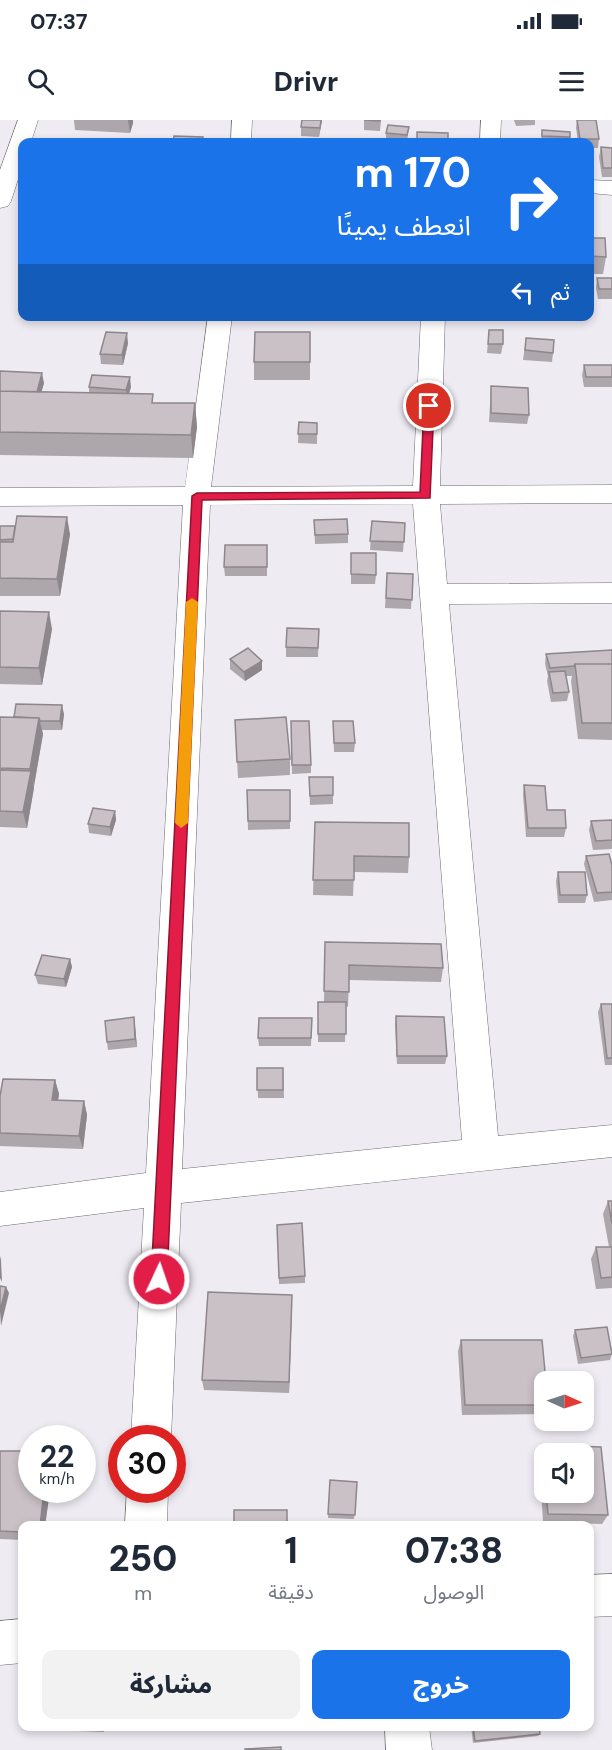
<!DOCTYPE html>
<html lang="ar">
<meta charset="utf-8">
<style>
:root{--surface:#fff;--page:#f2f2f3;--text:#1f2937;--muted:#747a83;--accent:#1a73e8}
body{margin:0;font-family:"DM Sans","Noto Sans Arabic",sans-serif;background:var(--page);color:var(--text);direction:rtl;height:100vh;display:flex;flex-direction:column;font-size:22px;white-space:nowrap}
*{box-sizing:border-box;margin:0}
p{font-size:20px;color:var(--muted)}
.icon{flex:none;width:33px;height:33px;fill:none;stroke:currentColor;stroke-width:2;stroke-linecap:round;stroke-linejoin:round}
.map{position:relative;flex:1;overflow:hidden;direction:ltr}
.sheet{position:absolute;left:18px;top:1401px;width:576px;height:210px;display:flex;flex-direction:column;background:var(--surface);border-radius:12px;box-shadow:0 3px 9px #0003;direction:rtl}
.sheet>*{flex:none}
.guide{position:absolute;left:18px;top:18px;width:576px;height:183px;border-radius:12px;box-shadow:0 3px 9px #0003;direction:rtl;background:#1a73e8;color:#fff;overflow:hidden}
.needle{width:39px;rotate:93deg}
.controls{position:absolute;left:534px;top:1251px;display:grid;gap:12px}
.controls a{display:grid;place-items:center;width:60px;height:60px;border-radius:12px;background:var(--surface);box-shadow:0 3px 9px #0003;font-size:30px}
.speed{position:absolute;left:18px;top:1305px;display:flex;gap:12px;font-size:30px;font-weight:700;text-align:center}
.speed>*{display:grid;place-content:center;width:78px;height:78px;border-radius:50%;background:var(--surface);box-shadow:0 3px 9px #0003;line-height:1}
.speed small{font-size:15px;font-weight:400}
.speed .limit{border:9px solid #d22;background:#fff;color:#111}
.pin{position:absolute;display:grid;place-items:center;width:51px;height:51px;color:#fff;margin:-26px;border:3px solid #fff;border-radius:50%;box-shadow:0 2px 6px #0007}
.me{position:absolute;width:66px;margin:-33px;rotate:3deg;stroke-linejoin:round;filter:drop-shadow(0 0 4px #0008)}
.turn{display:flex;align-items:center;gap:21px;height:126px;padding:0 24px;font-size:27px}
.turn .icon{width:78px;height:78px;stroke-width:2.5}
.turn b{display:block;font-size:42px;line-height:51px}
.then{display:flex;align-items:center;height:57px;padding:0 24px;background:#0003;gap:12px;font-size:22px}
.eta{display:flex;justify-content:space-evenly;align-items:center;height:102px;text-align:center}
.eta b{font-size:36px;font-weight:800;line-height:42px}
.action{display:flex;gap:12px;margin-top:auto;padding:12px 24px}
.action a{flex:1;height:69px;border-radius:12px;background:var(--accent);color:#fff;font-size:24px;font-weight:800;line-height:69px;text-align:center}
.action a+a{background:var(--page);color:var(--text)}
.status{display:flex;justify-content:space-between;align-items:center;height:42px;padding:0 30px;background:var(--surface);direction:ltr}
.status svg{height:16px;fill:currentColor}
header{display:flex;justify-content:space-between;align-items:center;height:78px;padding:0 24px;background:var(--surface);font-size:27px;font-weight:800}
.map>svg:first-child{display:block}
</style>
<div class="status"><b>07:37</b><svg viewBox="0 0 49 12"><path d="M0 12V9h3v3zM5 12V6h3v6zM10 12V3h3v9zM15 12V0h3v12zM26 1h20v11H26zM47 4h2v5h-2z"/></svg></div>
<header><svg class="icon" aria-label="menu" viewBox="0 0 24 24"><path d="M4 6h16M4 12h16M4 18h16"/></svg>Drivr<svg class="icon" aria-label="search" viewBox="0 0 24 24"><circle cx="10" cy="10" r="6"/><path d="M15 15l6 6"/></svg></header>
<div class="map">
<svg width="612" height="1630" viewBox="0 0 612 1630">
<rect width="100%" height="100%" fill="#eeebf3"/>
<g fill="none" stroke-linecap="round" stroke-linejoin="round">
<g stroke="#6d6a71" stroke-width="1">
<path id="minor" d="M18,0H38L31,22H22V47L11,81L8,86L0,88V50Z
M232,0H252L251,22H231Z
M481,0H501L500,22H480Z
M590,60L612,61V75L590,73Z
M208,196H232L211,367L413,366L421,196H445L440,366L612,365V383L440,384L447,464L612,463V483L449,484L498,1016L612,1005V1037L181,1083L171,1318H131L144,1088L0,1106V1072L146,1053L183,385L0,386V368L185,367ZM413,384L462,1020L182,1049L210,385Z
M127,1370H168L167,1406H125Z
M612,1454V1496L590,1497V1455Z
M22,1499V1543L0,1545V1501Z
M385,1606H429L432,1630H386Z"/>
</g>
<use href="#minor" fill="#fff" fill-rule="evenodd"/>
</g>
<path fill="#ada6aa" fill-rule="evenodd" d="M74,0H133V3L130,13L75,10Z
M302,0H322L319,17L301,16V7Z
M364,0H381L380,11L364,10Z
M514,0H535V5L516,6Z
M577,0H596L599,19L598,28H590V22H578L576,8Z
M409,7L407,22H386V13Z
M542,10L570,17L569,22H541Z
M601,27L612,28V57H602L599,37Z
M590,118L606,137L603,154H590Z
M597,158H612V179H598L596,168Z
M63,196H88L87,201L63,199Z
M107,196H143L141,201L107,200Z
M481,196H527L526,199Z
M553,196H571L570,198Z
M489,210L503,224L501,234L487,233Z
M310,212V260H254V242Z
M526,218L553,233L552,242L523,240Z
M128,223L123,245L101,244L100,234Z
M584,245H612V267H584L582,255Z
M0,251L44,263L41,272L89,273V267H131L129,273L154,283H195L197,307L193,338L0,335Z
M491,266L529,295L527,304L489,302Z
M299,302L317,303V324L298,323Z
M314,400L348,414V423L315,424Z
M372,401L405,403L403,432L370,430Z
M0,406L70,414L60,476H0Z
M267,425V456H225L224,447Z
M351,433L376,455L375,464H351Z
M387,453L413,454L411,489L385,488Z
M0,491L52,509L42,565L0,564Z
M319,509L318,537H286V527Z
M612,530V620L578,619L571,561L572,556H566L569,572L567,581L551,582L547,561L548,556L545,544L546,534Z
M230,539L262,541V550L245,561L230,549Z
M64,594L62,610H42L43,614L27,708L0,707V597H14Z
M235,600L290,639V655L238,658Z
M291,601L311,645V653L292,654Z
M333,601L355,623L354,632H334Z
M309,657L333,675V684L310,685Z
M524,665L547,690L566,708L564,717H526L523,674Z
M247,670H290V709L248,710Z
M115,691L116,700L111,716L89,713L88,704Z
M612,700V729L593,730L589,710L591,701Z
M315,702L409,737L408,753L354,752L353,776L313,775Z
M586,736L612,745V780L594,782L584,744Z
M558,752L587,775L585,783H558L556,761Z
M325,822L443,848L441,862L349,860L348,887L346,886L345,922H318V882H324Z
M70,839L72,847L66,867L38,864L35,855Z
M601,884H612V945H605L598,892Z
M396,896L447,936L445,944H397L395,904Z
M134,897L137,927L108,930L107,922Z
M312,898L311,926H259L258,918Z
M257,948H283L284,978H258Z
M55,960L59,974L58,981H84L87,995L83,1029L0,1026V976Z
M608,1081H612V1168L596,1169L591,1139L596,1127H609L603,1094Z
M277,1105L305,1156V1163L279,1164Z
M292,1186L289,1273L204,1270L202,1260Z
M575,1210L612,1234L610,1240L578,1244L573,1216Z
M461,1220L544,1262V1292L543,1294L462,1295L458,1231Z
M543,1325L608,1395L602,1404L543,1402L539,1334ZM544,1334L584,1372H544Z
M0,1331L50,1370L45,1406H22V1420L0,1419Z
M330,1360L357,1362L354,1399L328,1398Z
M104,1606V1612L52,1610L49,1608Z
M471,1606H539L540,1614L538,1616L473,1623Z"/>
<path fill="#8d878b" d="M128,0H133V3L130,13Z
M321,0H322L319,17L320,8Z
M127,213L128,223L123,245L122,235Z
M42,253L44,263L38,284L36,274Z
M130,257L131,267L127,280L126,270Z
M195,283L197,307L193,338L191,315Z
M67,397L70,414L60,476L57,459Z
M49,492L52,509L42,565L39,548Z
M262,541V550L245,561L244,552Z
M62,585L64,594L62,610L60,601Z
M39,598L43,614L34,665L30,649Z
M31,651L34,668L27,708L23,692Z
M115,691L116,700L111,716L110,707Z
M70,839L72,847L66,867L64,859Z
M134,897L135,905L137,927L135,919Z
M55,960L59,974L56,994L52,980Z
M84,981L87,995L83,1029L79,1016Z
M0,1136L1,1140L2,1162L0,1158Z
M6,1167L9,1173L1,1206L0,1191Z
M292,1175V1186L289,1273V1262Z
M44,1370H50L45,1406H40Z"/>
<path fill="#c9c1c6" stroke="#8d878b" stroke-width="1.5" d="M302,0H321L320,8L301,7Z
M364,0H380V1Z
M577,0H596L599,19H580Z
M388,5L409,7L407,15L386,13Z
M542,10L570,12V17L542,16Z
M417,12L448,13V22H417Z
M174,16L203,17L202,22H173Z
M601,27L612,28V48H603Z
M590,118H605L606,137L590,136Z
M597,158H612V169H599Z
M489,210H503V224H488Z
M106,212L127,213L122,235L100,234Z
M255,212H310V242H254Z
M526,218L554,220L553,233L525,230Z
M584,245H612V257H586Z
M0,251L42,253L37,272L0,271Z
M92,255L130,257L126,270L89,267Z
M491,266L528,268L529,295L491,293Z
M0,271L153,274L152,283H195L191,315L0,312Z
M299,302L317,303V314H298Z
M17,396L67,397L57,459L0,458V422H13Z
M347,399L348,414L315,415L314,400Z
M372,401L405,403L404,422L370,421Z
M0,406H15L13,419L0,420Z
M225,425H267V447H224Z
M351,433H376V455L351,454Z
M387,453L413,454L412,480L386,478Z
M0,491L49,492L39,548L0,547Z
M287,508L319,509L318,528L286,527Z
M248,528L262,541L244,552L230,539Z
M612,530V544H575L574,546L550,548L546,534Z
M575,544H612V603H582Z
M565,551L569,572L553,573L549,552Z
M16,584L62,585L60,601H40L39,598L14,597Z
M0,597L39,598L30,649L0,648Z
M286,597L290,639L237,642L235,600Z
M291,601H309L311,645H292Z
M333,601H353L355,623H334Z
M0,650L31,651L23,692L0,691Z
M309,657H333V675L310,676Z
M524,665L545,666L547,690H565L566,708H528Z
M247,670H290V701H248Z
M93,688L115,691L110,707L88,704Z
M612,700V720L596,721L591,701Z
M315,702L409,703V737L354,736V760H313Z
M609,734L612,745V772L597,773L586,736Z
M558,752H585L587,775H560Z
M325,822L441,824L443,848L349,845V872L324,871Z
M42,835L70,839L64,859L35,855Z
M318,882H346V914H318Z
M601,884H612V938H607Z
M396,896L444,897L447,936H397Z
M134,897L135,919L107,922L105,901Z
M259,898H312L311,918H258Z
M257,948H283V970H257Z
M3,959L55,960L52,980L84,981L79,1016L0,1013V976Z
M608,1081H612V1103Z
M302,1103L305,1156L279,1158L277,1105Z
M596,1127H612V1157L601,1158Z
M0,1166L6,1167L0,1191Z
M208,1172L292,1175L289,1262L202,1260Z
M607,1207L612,1234L581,1238L575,1210Z
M461,1220H542L546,1262H544V1285H465Z
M543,1325L601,1327L608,1395L548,1394L546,1372H584V1334H544V1343Z
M0,1331H32V1370H44L40,1406H22V1412L0,1411Z
M330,1360L357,1362L355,1395L328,1394Z
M234,1390H287V1406H234Z
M49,1606H102L101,1610L49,1608Z
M473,1606H539L540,1614L475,1621Z
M281,1627V1630H245V1629Z"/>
<path fill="#e11d48" stroke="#92132f" stroke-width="1.5" d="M429,283L434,286L430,378L202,380L167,1159L165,1165L159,1167L153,1165L151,1159L192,376L197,373L420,372L424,286Z"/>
<path fill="#f59e0b" d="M192,478L198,482L188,703L181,708L175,703L186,482Z"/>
</svg>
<div class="controls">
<a><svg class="needle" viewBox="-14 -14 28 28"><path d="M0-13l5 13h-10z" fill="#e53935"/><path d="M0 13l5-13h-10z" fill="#747a83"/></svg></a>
<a><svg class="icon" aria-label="sound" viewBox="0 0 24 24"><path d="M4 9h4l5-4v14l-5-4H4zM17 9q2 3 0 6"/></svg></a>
</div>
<div class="speed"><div>22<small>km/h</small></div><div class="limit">30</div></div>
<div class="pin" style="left:429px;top:286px;background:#d93025"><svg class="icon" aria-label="arrive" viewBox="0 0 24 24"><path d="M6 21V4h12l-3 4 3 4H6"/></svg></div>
<svg class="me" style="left:159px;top:1159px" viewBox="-20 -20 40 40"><circle r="17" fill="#e11d48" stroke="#fff" stroke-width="3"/><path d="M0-11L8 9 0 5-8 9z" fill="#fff"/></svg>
<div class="guide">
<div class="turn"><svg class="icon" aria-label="right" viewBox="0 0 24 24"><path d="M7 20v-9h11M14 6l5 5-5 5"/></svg><div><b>170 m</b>انعطف يمينًا</div></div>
<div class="then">ثم<svg class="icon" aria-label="left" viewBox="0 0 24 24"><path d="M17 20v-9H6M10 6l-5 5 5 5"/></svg></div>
</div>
<section class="sheet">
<div class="eta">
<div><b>07:38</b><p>الوصول</p></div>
<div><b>1</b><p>دقيقة</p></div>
<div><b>250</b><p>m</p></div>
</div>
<div class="action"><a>خروج</a><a>مشاركة</a></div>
</section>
</div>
